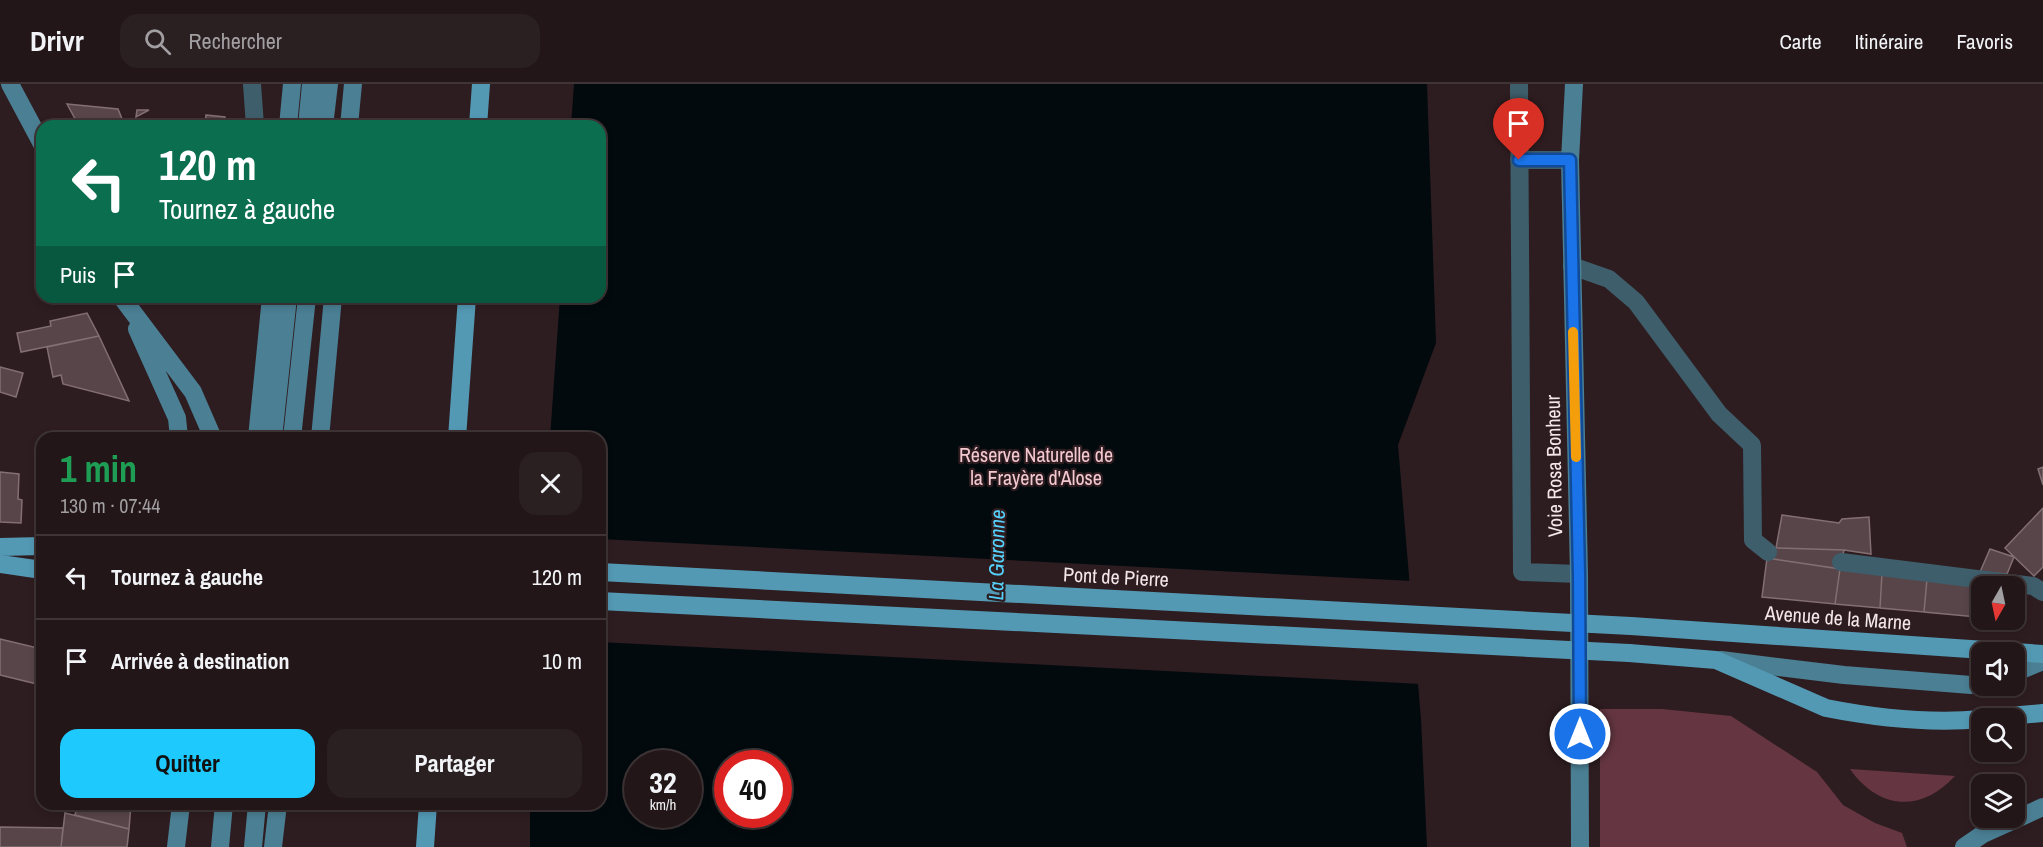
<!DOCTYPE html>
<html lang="fr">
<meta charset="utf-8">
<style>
:root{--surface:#221618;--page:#2a1f21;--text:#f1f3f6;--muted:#a29fa2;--line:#3f3537;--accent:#1dc9fd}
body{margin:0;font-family:"Archivo Narrow",sans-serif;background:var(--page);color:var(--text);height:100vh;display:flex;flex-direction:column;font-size:22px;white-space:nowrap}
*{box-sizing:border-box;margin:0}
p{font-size:20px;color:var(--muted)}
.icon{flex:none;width:33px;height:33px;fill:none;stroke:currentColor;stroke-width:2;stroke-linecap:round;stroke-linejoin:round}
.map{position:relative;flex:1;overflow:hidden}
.details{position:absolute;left:36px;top:348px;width:570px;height:378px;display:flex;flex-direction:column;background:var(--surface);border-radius:18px;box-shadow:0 3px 9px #0003,0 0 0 2px var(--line)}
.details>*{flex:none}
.guide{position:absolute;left:36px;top:36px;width:570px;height:183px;border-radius:18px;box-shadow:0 3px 9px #0003,0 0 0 2px var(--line);background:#0b6e4f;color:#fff;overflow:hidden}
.needle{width:39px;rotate:189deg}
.tools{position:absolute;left:1971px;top:492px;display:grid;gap:12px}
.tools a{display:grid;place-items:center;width:54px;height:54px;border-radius:12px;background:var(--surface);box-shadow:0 3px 9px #0003,0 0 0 2px var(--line);font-size:30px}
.speed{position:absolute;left:624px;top:666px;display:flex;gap:12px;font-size:30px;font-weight:700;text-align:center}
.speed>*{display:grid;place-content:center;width:78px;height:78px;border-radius:50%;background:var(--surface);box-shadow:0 3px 9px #0003,0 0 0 2px var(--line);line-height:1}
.speed small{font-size:15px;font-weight:400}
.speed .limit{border:9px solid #d22;background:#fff;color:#111}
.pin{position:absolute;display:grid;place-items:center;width:51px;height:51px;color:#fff;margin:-62px -26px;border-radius:50% 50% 50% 0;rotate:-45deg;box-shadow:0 0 6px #0007}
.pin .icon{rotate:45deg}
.me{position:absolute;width:66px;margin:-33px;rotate:0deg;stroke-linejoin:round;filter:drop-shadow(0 0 4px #0008)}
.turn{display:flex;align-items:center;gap:21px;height:126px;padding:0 24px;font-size:27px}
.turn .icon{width:78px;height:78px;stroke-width:2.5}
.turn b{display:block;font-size:42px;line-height:51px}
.then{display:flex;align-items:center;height:57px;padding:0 24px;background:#0003;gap:12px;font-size:22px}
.round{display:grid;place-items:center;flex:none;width:63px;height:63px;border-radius:18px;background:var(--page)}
.overview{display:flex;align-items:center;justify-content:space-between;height:102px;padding:0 24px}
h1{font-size:36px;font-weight:800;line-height:45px;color:#1e9e55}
.primary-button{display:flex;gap:12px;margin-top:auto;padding:12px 24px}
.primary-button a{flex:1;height:69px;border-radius:18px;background:var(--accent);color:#111;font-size:24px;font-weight:800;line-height:69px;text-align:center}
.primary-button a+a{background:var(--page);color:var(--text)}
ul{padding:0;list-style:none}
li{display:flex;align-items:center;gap:18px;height:84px;padding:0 24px;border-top:2px solid var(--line)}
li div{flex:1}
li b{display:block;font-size:22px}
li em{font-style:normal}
header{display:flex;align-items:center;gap:36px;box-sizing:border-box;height:84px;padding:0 30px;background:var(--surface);border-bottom:2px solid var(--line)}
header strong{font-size:28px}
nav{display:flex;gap:33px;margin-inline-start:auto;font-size:21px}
.search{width:420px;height:54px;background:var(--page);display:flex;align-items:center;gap:15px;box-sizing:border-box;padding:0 21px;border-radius:18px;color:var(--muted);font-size:22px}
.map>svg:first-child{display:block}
</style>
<header>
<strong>Drivr</strong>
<div class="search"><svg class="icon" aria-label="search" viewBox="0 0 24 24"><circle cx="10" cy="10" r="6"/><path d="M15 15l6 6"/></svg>Rechercher</div>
<nav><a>Carte</a><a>Itinéraire</a><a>Favoris</a></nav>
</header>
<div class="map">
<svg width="2043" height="763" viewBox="0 0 2043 763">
<rect width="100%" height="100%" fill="#2e1d20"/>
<path fill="#653641" d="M1600,625H1662L1731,632L1817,688L1843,721L1875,739L1902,749L1907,763H1600Z
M1850,685L1955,692C1921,729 1879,726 1850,685Z"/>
<path fill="#020a0e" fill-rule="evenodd" d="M574,0H1427L1436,259L1398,361L1421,635L1427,763H530V720H600V354H550L560,213H600V42H571ZM638,680H688V730H638ZM728,680H778V730H728Z"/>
<path fill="#2e1d20" d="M600,455L1412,497L1421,600L600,558Z"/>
<path fill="#584549" stroke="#836f72" stroke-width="1.5" d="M67,20L118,25L124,40L120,42H79Z
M137,26H149L136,33Z
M206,31L225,33L224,42H205Z
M130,36L133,42H120L124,40Z
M87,229L99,252L21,268L17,249L51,242L50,237Z
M99,252L113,282L129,317L63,300L61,291L53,293L47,263Z
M0,283L23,289L16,313L0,308Z
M2043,383V401L2038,385Z
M0,388L19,390L18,415L22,416L21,439L0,438Z
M2043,424V483L2034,492L2005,464Z
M1782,431L1839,439L1842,435L1869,433L1871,470L1844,466L1776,464Z
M1776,464L1844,466L1840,485L1767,474L1768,468Z
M1990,465L2014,473L2007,490L1980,488Z
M1767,474L1840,485L1835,520L1762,513Z
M1840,485L1882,489L1880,524L1835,520Z
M1882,489L1927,495L1924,528L1880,524Z
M1927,495L1979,501L1977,533L1924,528Z
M1979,501L1982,502L1980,534L1977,533Z
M2014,505L2025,506L2019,520L2014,522Z
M0,555L42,565L41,601L0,591Z
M78,720H131L129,745L75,731Z
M65,729L129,745L127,763H61Z
M0,743L63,744L61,763H0Z"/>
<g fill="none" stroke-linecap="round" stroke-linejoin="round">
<path stroke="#3e5e6b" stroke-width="18" d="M252,0L255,42
M1519,0L1522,488L1579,490
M1519,76H1570
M1572,182L1609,195L1636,218L1719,330L1752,361L1753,456L1768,468
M1841,478L2033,502L2043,508"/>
<path stroke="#4b7f94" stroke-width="18" d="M10,0L42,60
M1574,0L1570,76L1579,490L1580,763
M288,42L292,0
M307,42L311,0
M324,42L329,0
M349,42L353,0
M123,215L193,308L213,354
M137,245L177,334L179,354
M257,354L271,213
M273,354L288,213
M292,354L307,213
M320,354L333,213
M1721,576L1844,591L1971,601L1982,599
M2014,589L2043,577
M176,763L181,720
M220,763L224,720
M253,763L257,720
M273,763L278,720
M1964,763L1983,750L2043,723"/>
<path stroke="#5399b4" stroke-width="18" d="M478,42L481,0
M457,354L467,213
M0,463L42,462
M0,480L42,486
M1631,542L2043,570
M1629,569L1716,576L1826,624C1877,634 1930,640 1982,635
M1987,634L2043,629
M425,763L428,720"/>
<path stroke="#5399b4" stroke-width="18" d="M600,488L1631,542
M600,517L1629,569"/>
</g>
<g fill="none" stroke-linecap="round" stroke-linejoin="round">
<g stroke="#114b97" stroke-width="15">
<path id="route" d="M1519,76H1570L1579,490L1580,650"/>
</g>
<use href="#route" stroke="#1a73e8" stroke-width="10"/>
<path stroke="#f59e0b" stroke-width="10" d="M1573,248L1576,373"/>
</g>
<g text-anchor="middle" stroke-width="4.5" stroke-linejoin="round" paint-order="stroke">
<g font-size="20" fill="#f5c9d1" stroke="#2e1d20">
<text x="1036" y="378">Réserve Naturelle de<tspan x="1036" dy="23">la Frayère d'Alose</tspan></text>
</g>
<g font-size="20" fill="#f3e7e9" stroke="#2e1d20">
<text transform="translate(1554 382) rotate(-91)" y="7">Voie Rosa Bonheur</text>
<text transform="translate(1116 493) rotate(3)" y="7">Pont de Pierre</text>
<text transform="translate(1838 534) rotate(4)" y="7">Avenue de la Marne</text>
</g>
<g font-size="21" font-style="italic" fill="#56d2fe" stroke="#2e1d20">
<text transform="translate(997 471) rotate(-89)" y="7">La Garonne</text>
</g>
</g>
</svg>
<div class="tools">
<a><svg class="needle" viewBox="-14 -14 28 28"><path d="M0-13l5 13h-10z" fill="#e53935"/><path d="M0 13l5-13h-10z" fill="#a29fa2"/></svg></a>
<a><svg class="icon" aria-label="sound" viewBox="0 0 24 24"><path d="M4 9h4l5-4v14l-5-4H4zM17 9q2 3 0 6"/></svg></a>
<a><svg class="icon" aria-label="search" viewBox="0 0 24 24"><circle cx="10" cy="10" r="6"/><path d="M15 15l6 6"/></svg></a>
<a><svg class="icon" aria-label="layers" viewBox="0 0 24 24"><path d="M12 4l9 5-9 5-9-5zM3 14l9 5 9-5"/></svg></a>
</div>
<div class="speed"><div>32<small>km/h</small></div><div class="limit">40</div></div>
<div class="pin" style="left:1519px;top:76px;background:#d93025"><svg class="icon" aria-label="arrive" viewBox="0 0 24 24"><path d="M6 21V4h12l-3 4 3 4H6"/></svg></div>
<svg class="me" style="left:1580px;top:650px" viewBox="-20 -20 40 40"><circle r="17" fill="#1a73e8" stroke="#fff" stroke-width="3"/><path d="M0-11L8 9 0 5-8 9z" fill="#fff"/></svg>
<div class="guide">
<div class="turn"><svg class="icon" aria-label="left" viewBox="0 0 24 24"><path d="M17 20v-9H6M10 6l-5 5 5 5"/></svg><div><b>120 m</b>Tournez à gauche</div></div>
<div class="then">Puis<svg class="icon" aria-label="arrive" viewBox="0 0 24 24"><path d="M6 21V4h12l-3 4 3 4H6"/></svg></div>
</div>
<section class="details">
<div class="overview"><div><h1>1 min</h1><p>130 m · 07:44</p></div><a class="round"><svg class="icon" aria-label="close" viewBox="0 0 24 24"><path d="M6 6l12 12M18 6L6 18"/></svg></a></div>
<ul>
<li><svg class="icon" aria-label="left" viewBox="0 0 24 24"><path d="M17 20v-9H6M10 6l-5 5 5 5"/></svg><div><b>Tournez à gauche</b></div><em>120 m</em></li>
<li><svg class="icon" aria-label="arrive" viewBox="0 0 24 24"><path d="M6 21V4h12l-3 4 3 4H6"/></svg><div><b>Arrivée à destination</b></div><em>10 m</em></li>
</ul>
<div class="primary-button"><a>Quitter</a><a>Partager</a></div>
</section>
</div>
